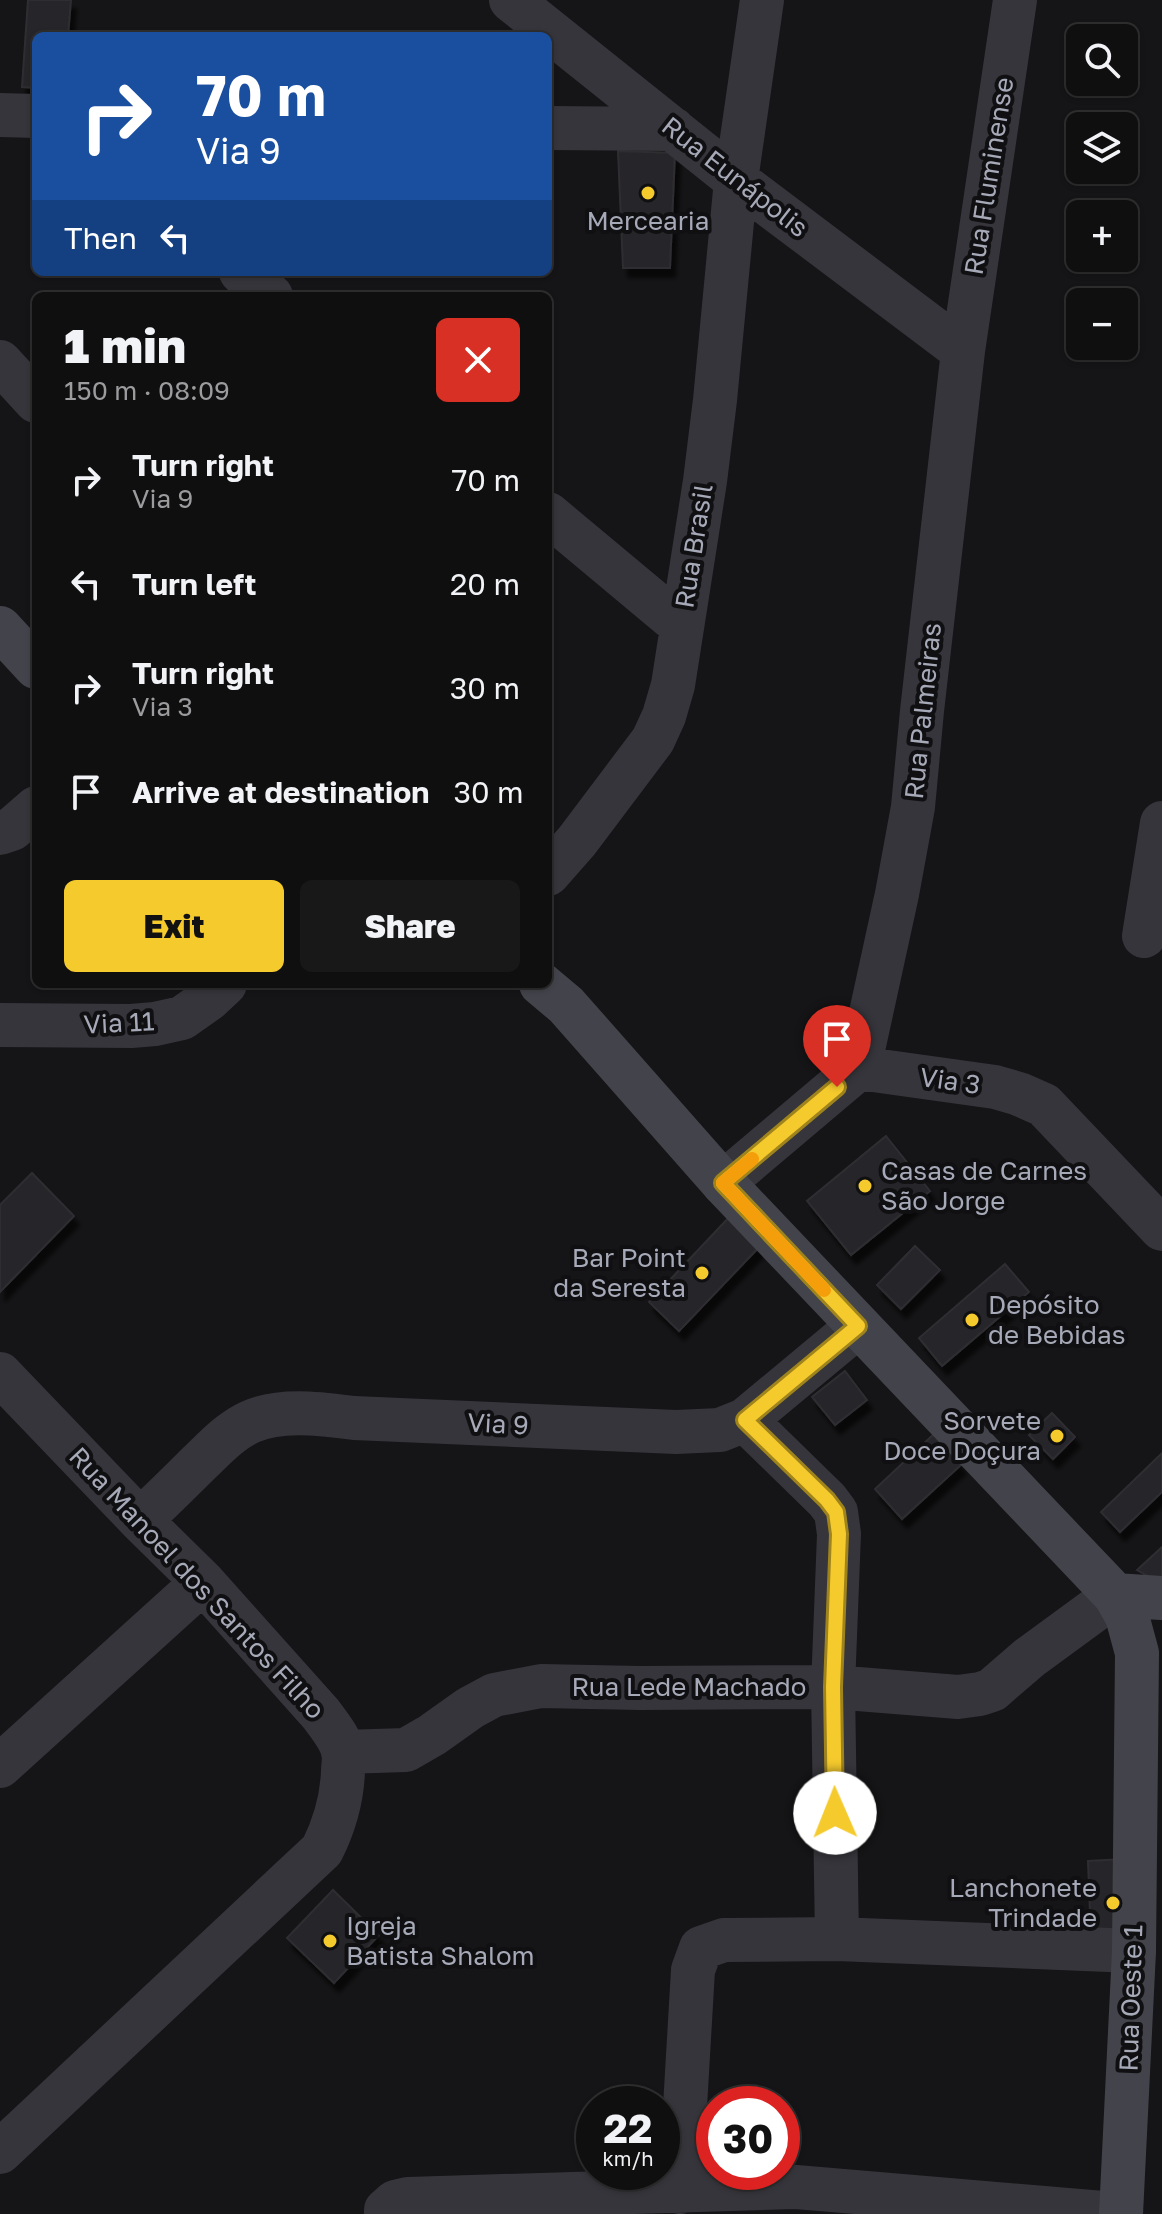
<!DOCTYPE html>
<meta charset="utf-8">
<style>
:root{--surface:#100f10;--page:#191819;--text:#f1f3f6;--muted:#9c9c9f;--line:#302f30;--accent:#f5ca2d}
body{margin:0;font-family:"Golos Text",sans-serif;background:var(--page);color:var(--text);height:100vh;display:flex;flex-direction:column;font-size:30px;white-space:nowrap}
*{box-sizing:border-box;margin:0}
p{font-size:26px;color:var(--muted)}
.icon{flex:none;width:44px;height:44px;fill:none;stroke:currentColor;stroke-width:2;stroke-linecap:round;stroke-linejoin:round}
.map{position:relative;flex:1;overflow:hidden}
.details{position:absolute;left:32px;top:292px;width:520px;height:696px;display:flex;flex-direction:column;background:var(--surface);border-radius:12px;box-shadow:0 2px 6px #0004,0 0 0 2px var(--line)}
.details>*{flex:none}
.banner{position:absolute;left:32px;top:32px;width:520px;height:244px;border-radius:12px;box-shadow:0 2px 6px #0004,0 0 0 2px var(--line);background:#1a4fa0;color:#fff;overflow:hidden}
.buttons{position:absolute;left:1066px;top:24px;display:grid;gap:16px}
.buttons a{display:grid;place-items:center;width:72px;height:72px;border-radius:12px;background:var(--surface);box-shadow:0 2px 6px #0004,0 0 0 2px var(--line);font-size:40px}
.speed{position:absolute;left:576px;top:2086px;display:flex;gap:16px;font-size:40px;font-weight:700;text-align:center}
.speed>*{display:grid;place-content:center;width:104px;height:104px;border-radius:50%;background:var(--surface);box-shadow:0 2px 6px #0004,0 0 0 2px var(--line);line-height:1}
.speed small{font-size:20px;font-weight:400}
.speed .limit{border:12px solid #d22;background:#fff;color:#111}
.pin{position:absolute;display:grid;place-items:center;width:68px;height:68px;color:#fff;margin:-82px -34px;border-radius:50% 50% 50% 0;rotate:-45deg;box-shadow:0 0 8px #0007}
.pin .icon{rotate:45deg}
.me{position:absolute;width:88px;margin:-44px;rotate:359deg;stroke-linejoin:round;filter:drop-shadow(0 0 6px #0008)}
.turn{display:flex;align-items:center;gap:28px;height:168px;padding:0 32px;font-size:36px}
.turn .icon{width:104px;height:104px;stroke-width:2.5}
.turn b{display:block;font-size:56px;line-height:68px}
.then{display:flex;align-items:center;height:76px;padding:0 32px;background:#0003;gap:16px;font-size:30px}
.round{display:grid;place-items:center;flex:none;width:84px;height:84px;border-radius:12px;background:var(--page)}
.head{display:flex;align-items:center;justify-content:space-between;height:136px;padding:0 32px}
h1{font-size:48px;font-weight:800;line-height:60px}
.button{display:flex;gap:16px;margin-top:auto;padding:16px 32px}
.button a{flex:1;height:92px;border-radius:12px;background:var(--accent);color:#111;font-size:32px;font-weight:800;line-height:92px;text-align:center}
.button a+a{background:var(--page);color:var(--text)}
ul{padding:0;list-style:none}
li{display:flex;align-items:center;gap:24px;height:104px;padding:0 32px}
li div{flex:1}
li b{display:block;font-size:30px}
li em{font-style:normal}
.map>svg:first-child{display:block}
</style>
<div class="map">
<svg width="1162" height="2214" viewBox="0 0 1162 2214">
<defs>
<filter id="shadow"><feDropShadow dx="5" dy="9" stdDeviation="2" flood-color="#0009"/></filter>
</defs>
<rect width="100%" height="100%" fill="#151416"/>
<path fill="#28272a" stroke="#2f2e32" stroke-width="2" filter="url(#shadow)" d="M28,0H71L68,36H36V88L22,87Z
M618,151L675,153L670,268H623Z
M886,1136L930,1191L851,1255L807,1201Z
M32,1173L74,1216L0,1292V1205Z
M734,1212L765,1241L679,1331L649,1302Z
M915,1246L940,1270L901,1309L877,1285Z
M1005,1264L1029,1292L942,1366L919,1338Z
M845,1371L867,1400L835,1425L812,1397Z
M1052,1413L1075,1437L1053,1459L1029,1435Z
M934,1434L961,1465L902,1519L875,1489Z
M1162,1453V1492L1120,1532L1101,1512Z
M1162,1547V1584L1137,1570Z
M1125,1859L1128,1937L1091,1938L1088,1861Z
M333,1890L379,1935L334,1983L287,1938Z"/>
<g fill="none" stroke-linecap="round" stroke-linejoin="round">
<path stroke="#35353b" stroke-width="44" d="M511,0L736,180L963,351
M0,115L36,116
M548,128L673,129
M241,272L271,296
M0,362L36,401
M548,514L682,626
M0,833L12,829L36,808
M548,874L577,841L653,740L664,716L673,685L705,481L715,400L736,180L762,0
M1144,936L1162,823
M0,1025L131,1026L155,1024L182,1018L209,999L225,984
M859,1068L897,894L913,807L922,711L963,351L1015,0
M723,1183L859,1068L995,1087L1019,1094L1044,1105L1162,1229
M0,1374L140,1520L203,1582L321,1714C329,1725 341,1739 343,1752C345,1758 343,1765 343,1771C342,1800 335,1824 322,1850L0,2152
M745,1420L827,1500L836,1512L839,1534L833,1687L837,1939
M140,1520C160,1502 179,1483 198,1464C214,1449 230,1431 250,1422C281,1408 322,1414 354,1418L676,1432L720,1430L745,1420L858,1326
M343,1752L406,1750L432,1735L470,1708L494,1695L541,1686L640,1688L833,1687L958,1697L980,1694L992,1690L1029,1658L1115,1595
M0,1766L203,1582
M680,2192L693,1970L701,1948L724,1940L837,1939L1134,1951
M386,2214V2210L395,2202L408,2199L796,2187L1115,2214"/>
<path stroke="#43444b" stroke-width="44" d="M0,628L36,667
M541,984L566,1005L723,1183L1115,1595L1127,1616L1137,1653L1134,1951L1121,2214
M1115,1595L1162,1598"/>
</g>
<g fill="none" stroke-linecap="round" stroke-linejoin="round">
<g stroke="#9f831d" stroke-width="20">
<path id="route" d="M835,1813L833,1687L839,1534L836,1512L827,1500L745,1420L858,1326L723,1183L837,1087"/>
</g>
<use href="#route" stroke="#f5ca2d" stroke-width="14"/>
<path stroke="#f59e0b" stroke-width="14" d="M752,1159L723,1183L824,1290"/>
</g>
<g fill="#f5ca2d" stroke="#100f11" stroke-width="3">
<circle cx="648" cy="193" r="8"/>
<circle cx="865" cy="1186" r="8"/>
<circle cx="702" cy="1273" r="8"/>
<circle cx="972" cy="1320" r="8"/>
<circle cx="1057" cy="1436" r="8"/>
<circle cx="1113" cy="1903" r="8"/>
<circle cx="330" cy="1941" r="8"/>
</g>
<g text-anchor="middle" stroke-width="8" stroke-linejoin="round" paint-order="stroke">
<g font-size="26" fill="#a6a9b7" stroke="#100f11">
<text transform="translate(989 176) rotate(-81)" y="9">Rua Fluminense</text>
<text transform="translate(735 177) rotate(38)" y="9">Rua Eunápolis</text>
<text transform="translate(694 546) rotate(-81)" y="9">Rua Brasil</text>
<text transform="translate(923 711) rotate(-84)" y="9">Rua Palmeiras</text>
<text transform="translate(119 1023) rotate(-3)" y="9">Via 11</text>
<text transform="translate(950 1081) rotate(8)" y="9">Via 3</text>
<text transform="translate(498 1424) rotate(3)" y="9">Via 9</text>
<text transform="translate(197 1583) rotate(47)" y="9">Rua Manoel dos Santos Filho</text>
<text x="689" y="1696">Rua Lede Machado</text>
<text transform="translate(1131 1998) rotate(-88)" y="9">Rua Oeste 1</text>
</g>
<g font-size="26" fill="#a6a9b7" stroke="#100f11" text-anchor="start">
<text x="648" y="230" text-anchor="middle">Mercearia</text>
<text x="881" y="1180">Casas de Carnes<tspan x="881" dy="30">São Jorge</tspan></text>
<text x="686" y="1267" text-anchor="end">Bar Point<tspan x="686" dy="30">da Seresta</tspan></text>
<text x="988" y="1314">Depósito<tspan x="988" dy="30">de Bebidas</tspan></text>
<text x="1041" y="1430" text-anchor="end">Sorvete<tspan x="1041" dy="30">Doce Doçura</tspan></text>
<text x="1097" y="1897" text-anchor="end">Lanchonete<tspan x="1097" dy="30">Trindade</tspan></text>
<text x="346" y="1935">Igreja<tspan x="346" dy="30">Batista Shalom</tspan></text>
</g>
</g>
</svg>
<div class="buttons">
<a><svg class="icon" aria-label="search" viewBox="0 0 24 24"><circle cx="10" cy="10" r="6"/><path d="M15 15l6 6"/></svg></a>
<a><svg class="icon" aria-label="layers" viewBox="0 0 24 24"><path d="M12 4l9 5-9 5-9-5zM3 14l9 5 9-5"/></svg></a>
<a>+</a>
<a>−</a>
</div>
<div class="speed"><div>22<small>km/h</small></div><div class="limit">30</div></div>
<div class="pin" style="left:837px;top:1087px;background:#d93025"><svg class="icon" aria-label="arrive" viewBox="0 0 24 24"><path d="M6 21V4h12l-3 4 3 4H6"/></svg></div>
<svg class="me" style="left:835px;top:1813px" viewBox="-20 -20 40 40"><circle r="19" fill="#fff"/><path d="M0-13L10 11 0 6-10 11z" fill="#f5ca2d"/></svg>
<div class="banner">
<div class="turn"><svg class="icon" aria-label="right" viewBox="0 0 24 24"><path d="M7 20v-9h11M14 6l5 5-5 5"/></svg><div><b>70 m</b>Via 9</div></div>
<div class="then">Then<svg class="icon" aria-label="left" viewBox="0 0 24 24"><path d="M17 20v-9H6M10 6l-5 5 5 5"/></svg></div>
</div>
<section class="details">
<div class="head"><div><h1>1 min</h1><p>150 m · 08:09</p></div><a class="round" style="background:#d93025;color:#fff"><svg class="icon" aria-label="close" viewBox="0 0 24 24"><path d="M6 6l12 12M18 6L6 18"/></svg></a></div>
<ul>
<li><svg class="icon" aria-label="right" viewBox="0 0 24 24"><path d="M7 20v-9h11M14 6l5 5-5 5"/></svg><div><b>Turn right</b><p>Via 9</p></div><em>70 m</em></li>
<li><svg class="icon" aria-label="left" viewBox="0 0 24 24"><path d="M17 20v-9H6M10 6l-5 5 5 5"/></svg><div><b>Turn left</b></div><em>20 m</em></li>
<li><svg class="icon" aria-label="right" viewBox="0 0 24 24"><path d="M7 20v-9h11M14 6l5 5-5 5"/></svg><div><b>Turn right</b><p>Via 3</p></div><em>30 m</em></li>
<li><svg class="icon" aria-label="arrive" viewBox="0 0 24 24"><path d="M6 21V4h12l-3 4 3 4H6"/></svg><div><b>Arrive at destination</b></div><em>30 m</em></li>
</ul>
<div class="button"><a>Exit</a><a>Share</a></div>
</section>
</div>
